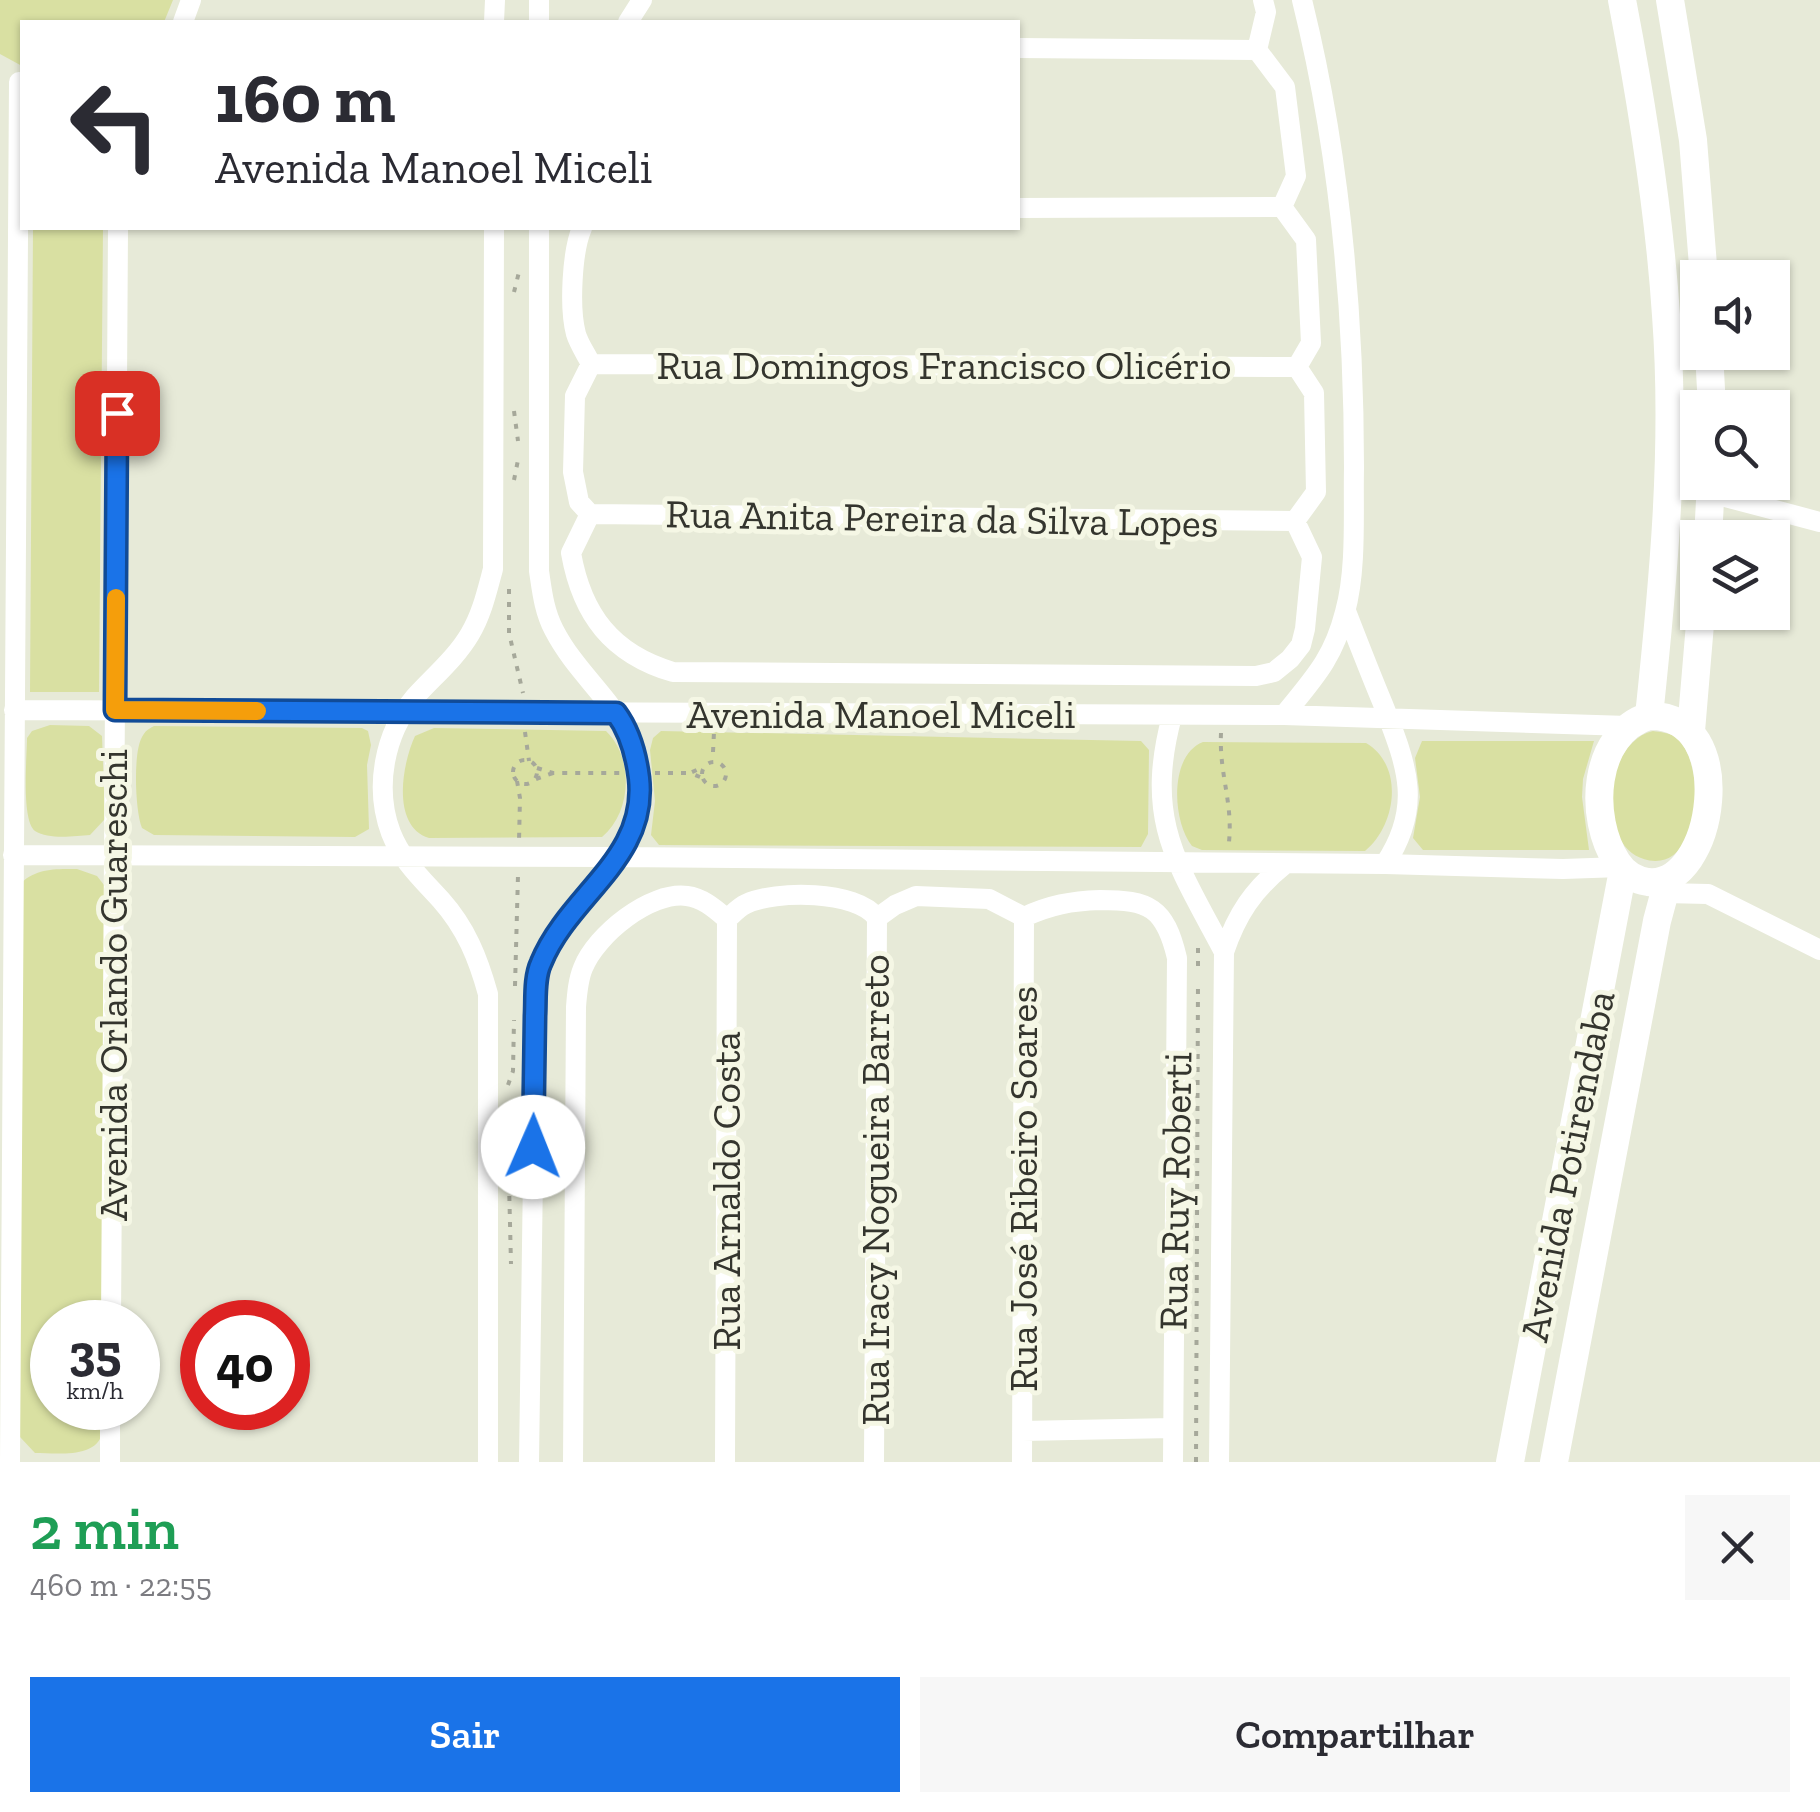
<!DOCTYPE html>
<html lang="pt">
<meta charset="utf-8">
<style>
:root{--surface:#fff;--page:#f7f7f7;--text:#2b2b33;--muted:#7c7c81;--accent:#1a73e8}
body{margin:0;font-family:"Zilla Slab",serif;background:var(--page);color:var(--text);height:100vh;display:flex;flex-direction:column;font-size:38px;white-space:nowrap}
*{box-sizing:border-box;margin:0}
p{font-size:32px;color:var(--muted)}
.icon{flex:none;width:55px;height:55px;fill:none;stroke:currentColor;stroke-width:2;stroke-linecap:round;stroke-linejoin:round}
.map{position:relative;height:1462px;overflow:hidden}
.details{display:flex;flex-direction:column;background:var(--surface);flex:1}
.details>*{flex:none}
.banner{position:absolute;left:20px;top:20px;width:1000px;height:210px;border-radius:0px;box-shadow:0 2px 8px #0004;background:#fff;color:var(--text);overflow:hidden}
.buttons{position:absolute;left:1680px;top:260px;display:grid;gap:20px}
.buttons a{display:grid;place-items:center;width:110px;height:110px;border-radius:0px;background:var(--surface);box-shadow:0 2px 8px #0004;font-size:50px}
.speed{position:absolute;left:30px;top:1300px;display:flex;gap:20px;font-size:50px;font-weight:700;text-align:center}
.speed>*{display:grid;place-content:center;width:130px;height:130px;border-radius:50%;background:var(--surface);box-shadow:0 2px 8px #0004;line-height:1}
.speed small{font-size:25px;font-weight:400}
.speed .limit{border:15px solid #d22;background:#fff;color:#111}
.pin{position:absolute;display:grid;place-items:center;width:85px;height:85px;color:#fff;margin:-42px;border-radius:20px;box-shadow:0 5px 15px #0006}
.me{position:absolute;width:110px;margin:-55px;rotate:1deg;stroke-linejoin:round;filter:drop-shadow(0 0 8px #0008)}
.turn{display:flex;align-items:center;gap:35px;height:210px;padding:0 30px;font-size:45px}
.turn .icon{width:130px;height:130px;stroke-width:2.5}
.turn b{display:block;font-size:70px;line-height:85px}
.round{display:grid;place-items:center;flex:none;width:105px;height:105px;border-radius:0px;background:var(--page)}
.overview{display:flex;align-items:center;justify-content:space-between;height:170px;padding:0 30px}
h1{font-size:60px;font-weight:600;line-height:75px;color:#1e9e55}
.action{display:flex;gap:20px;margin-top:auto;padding:20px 30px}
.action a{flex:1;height:115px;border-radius:0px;background:var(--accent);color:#fff;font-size:40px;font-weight:600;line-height:115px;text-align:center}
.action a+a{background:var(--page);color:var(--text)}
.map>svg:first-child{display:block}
</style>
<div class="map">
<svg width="1820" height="1462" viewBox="0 0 1820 1462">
<rect width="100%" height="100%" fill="#e7ead8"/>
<path fill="#d9e0a2" d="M0,0H173L164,22H22V66L0,54Z
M33,228H103L99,692H30Z
M50,725L89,726L102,736L105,819L90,835C75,836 49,840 35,831C21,820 27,757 27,738L32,731Z
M154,726L362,728L368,731L371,745L367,765L369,829L355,837L154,835L142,828C135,811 133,752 142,737C146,730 147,730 154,726Z
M434,728L606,731C634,758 632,812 602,837L429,838C391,826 402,764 415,736Z
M661,731L1141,741L1149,750L1148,834L1141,847L659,845L651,835L655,801L650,750L653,738Z
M1653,731C1660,732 1670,733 1676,737C1706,762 1702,862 1655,861C1594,859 1600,743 1653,731Z
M1422,741H1594L1583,779L1582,797L1589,850H1423L1413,838L1420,797L1415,758Z
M1203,742L1366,743C1405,766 1396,826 1365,851L1202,850L1192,846C1172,821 1169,755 1203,742Z
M77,869L97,876L104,885L103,1322H52V1408H103C103,1415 104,1425 102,1433C97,1459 54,1453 35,1453L20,1437L21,883C37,868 56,869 77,869Z"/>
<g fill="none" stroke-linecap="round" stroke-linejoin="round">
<path stroke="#a6a89a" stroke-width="4" stroke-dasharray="5 8" stroke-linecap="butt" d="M514,292L519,272
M514,411L518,441
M514,480L518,460
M509,589V633L523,693
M525,732L529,761
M1221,733C1219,774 1233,802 1229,842
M713,752L714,732
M513 772a12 12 0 1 1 24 0a12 12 0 1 1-24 0Z
M702 774a12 12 0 1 1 24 0a12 12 0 1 1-24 0Z
M537,768L553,773H620
M655,773H690
M700,777L690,773L703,767
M536,779L553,773
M517,781L520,798L519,841
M1198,966V946
M515,986L518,875
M508,1085L513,1071L514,1020
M509,1183L511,1264
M1196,1462L1198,981"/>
<path stroke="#fff" stroke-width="20" d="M183,22L191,0
M494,22L495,0
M539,22V0
M628,22L642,0
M1018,48L1257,50
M1018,208L1282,207
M582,228C572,251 569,308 576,334C579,344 586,354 591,364L575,396L573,472L579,502L590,514L571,553C582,615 612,654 673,672L1256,676L1274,672L1290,659L1301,645L1305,629L1312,557L1295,521L1316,492L1314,393L1297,367L1311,343L1306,240L1282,207L1296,176L1285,87L1257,50L1266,12L1263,0
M591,364L1297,367
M1710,493L1820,522
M590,514L1295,521
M1346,611C1358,642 1370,673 1383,704C1406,764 1424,805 1385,864
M14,710L1284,715L1628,726
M1284,715C1314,678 1333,659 1345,612C1357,569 1353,512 1354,468C1354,310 1340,153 1302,0
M1172,716C1144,821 1177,863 1224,952
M13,855L618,857L1385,864L1563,869L1621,867
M1664,893L1708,894L1820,950
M111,1322L118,228
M1022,1431L1172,1428
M10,1462L19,82
M110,1462V1408
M488,1462V994C478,958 466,928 441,900C422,879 402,861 391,833C374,788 384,734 415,697C433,677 456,658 470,634C482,614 487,591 493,569L494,228
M529,1462L535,1029C535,1009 534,988 539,968C556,900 638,869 640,794C643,716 585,690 554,630C544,611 542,591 539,571V228
M573,1462L576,1007C577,994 578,980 583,968C596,935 650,891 687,896C703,898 715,909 727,919C733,914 739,907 746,904C775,890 857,890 877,918L895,905L916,896L989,899L1024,917C1050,905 1071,901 1100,900C1149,900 1165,907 1177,958L1173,1462
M725,1462L727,919
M874,1462L877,918
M1022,1462L1024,917
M1219,1462L1224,952C1237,914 1253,890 1284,865"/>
<path stroke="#fff" stroke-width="28" d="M1622,0C1642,104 1659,209 1666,315C1676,449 1663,584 1649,716
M1670,0L1693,140L1704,278
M1709,352L1712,408
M1708,538L1711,482
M1649,716C1741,713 1715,889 1648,882C1635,880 1624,873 1617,862C1588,818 1592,734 1649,716Z
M1691,731L1701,612
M1510,1462L1623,870
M1554,1462L1657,921L1668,880"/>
</g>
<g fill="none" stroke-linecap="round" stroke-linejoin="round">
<g stroke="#114b97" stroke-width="25">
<path id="route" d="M117,413L115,710L616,713C630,732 636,754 639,778C648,859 569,894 541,963C534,978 536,999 535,1016C534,1060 534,1103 533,1147"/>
</g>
<use href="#route" stroke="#1a73e8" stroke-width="18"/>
<path stroke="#f59e0b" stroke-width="18" d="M116,598L115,710L257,711"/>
</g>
<g text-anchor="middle" stroke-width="10" stroke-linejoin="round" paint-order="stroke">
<g font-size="40" fill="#34352e" stroke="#f5f7e5">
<text x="944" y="379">Rua Domingos Francisco Olicério</text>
<text transform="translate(942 518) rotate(1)" y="14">Rua Anita Pereira da Silva Lopes</text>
<text x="881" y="728">Avenida Manoel Miceli</text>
<text transform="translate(113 985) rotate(-90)" y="14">Avenida Orlando Guareschi</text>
<text transform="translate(1567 1166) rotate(-79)" y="14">Avenida Potirendaba</text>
<text transform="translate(1023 1189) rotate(-90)" y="14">Rua José Ribeiro Soares</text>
<text transform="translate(875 1190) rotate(-90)" y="14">Rua Iracy Nogueira Barreto</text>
<text transform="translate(726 1191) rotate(-90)" y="14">Rua Arnaldo Costa</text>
<text transform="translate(1175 1191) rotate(-89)" y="14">Rua Ruy Roberti</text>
</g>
</g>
</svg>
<div class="buttons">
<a><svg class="icon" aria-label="sound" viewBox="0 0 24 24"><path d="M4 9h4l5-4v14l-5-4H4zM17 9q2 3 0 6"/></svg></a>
<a><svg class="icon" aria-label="search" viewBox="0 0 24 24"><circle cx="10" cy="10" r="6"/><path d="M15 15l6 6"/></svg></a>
<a><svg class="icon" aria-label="layers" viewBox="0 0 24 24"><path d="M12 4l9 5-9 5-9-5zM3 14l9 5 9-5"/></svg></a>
</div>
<div class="speed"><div>35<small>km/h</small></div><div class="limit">40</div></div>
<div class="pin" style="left:117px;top:413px;background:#d93025"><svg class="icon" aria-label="arrive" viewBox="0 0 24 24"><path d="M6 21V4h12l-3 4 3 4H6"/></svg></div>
<svg class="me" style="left:533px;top:1147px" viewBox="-20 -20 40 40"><circle r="19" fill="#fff"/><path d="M0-13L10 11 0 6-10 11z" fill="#1a73e8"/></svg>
<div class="banner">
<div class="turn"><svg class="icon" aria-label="left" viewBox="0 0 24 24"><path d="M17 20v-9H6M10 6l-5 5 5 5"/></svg><div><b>160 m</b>Avenida Manoel Miceli</div></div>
</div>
</div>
<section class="details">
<div class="overview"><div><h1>2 min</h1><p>460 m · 22:55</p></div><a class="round"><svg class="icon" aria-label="close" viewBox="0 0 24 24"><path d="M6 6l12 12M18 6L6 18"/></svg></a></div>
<div class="action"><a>Sair</a><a>Compartilhar</a></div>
</section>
